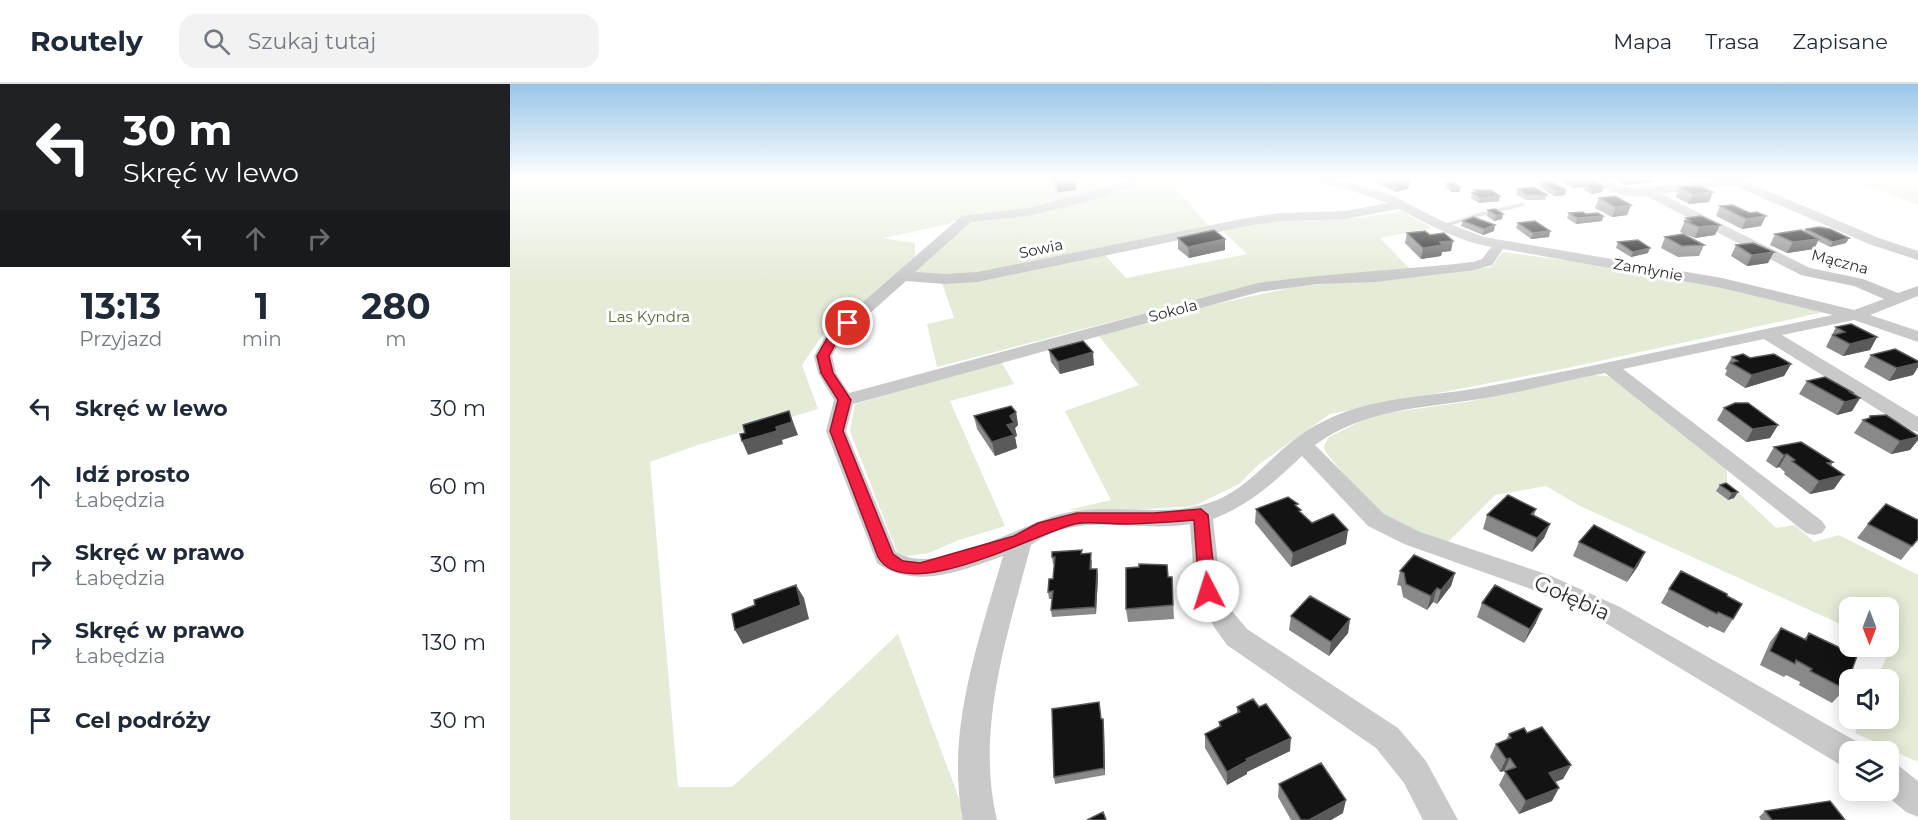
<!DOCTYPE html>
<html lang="pl">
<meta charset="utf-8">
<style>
:root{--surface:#fff;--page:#f2f2f3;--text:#1f2937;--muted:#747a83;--line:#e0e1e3}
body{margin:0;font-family:Montserrat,sans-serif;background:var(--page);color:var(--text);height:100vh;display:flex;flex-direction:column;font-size:22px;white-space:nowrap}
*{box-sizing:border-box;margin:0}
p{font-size:20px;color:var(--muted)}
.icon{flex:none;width:33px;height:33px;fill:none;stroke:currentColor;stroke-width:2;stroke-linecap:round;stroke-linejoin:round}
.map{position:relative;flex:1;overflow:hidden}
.side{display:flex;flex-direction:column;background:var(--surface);width:510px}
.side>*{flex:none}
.hud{background:#202124;color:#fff;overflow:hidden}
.needle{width:39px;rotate:180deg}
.controls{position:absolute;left:1329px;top:513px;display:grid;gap:12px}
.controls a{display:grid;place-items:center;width:60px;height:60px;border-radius:12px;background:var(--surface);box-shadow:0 3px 15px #0003;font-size:30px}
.pin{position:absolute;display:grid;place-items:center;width:51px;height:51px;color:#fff;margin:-26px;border:3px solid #fff;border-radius:50%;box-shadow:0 2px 6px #0007}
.me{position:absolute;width:66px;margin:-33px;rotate:355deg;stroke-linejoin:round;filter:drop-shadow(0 0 4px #0008)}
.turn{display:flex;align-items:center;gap:21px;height:126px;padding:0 24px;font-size:27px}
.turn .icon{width:78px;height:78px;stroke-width:2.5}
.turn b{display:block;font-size:42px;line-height:51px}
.lanes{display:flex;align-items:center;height:57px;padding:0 24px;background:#0003;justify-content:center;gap:30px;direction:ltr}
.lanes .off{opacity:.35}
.eta{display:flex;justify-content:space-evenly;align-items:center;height:102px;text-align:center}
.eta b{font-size:36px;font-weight:700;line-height:42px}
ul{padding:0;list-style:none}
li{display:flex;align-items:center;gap:18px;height:78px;padding:0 24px}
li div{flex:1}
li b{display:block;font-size:22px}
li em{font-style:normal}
header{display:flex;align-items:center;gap:36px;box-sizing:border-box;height:84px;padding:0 30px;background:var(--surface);border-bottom:2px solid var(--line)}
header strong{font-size:28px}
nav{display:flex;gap:33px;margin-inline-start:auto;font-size:21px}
.search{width:420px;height:54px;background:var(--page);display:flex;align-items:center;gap:15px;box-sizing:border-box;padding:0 21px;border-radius:18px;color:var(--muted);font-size:22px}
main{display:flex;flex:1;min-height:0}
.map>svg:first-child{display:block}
</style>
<header>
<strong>Routely</strong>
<div class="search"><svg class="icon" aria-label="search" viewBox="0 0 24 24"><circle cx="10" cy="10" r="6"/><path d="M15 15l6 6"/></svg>Szukaj tutaj</div>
<nav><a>Mapa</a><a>Trasa</a><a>Zapisane</a></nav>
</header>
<main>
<section class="side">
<div class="hud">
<div class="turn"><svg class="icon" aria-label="left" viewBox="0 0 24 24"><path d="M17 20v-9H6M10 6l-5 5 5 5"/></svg><div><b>30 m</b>Skręć w lewo</div></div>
<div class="lanes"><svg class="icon" aria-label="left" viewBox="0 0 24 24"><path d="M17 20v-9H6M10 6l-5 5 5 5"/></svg><svg class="icon off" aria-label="ahead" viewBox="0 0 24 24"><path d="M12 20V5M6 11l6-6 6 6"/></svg><svg class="icon off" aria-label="right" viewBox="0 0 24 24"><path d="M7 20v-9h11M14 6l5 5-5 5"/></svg></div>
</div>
<div class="eta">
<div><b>13:13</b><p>Przyjazd</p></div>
<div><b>1</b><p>min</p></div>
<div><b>280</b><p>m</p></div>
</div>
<ul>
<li><svg class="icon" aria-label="left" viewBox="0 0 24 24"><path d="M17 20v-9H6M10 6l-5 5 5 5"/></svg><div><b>Skręć w lewo</b></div><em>30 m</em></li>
<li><svg class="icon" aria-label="ahead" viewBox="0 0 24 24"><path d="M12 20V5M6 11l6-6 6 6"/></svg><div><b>Idź prosto</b><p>Łabędzia</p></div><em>60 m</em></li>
<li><svg class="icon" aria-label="right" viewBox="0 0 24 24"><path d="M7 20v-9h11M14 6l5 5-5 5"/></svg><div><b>Skręć w prawo</b><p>Łabędzia</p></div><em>30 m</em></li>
<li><svg class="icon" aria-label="right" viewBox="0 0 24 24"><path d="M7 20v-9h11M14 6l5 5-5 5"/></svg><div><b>Skręć w prawo</b><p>Łabędzia</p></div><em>130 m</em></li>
<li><svg class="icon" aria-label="arrive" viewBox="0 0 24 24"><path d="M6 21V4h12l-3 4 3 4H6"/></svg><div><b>Cel podróży</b></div><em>30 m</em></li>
</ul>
</section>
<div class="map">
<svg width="1408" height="736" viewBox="0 0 1408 736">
<rect width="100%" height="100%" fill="#fff"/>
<path fill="#e4ebd7" d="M0,95H629L554,118L443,137L439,140L373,154L405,159V173L311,253L292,281L308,325L188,361L140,378L168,703H222L309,625L388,550L457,736H0Z
M651,95H657L699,142L452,191L403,189L463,136L521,131Z
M1339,95H1408V121Z
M891,127L921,144L870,154L901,186L807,192L743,201L427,283L417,240L444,234L432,199L481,195L595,171L616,194L737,170L713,147L767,136L850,134Z
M993,168L1106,183L1181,196L1314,228L1057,284L820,330L748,381L729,400L684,422L624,426H558L601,416L555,327L629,301L587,250L702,221L784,203L981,183Z
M491,277L504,300L440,317L495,442L449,456L419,469L389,473L340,347L345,320Z
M1083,291L1097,292L1106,296L1217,385V398L1266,444L1285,441L1304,458L1329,451L1408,491V678L1345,649L1351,635L1378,634V596L1367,595L1381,562L1379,560L1378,524H1340L1339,544L1070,422L1036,402L985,411L935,461L897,443L861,423L815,367L814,362L819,353L864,331L962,317Z"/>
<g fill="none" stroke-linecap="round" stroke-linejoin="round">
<path fill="#c9c9c9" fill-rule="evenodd" d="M605,95H611L616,103L615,104H611Z
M1012,119L1014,120V122L972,132L932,144L929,142L968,129Z"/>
<path fill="#c9c9c9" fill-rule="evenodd" d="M625,95H643L594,113L518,132L461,138L405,188L435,190L467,188L742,133L770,129L835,127L878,119L834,104L800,97L798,95H823L877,109L932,137L974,153L1212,194L1344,226L1374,215L1344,202L1291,191L1136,112C1118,114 1094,108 1081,95H1096L1110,102L1127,105L1212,95H1230L1369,154L1408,167V176L1359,160L1223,101L1151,110L1300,184L1353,195L1388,209L1408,202V212L1360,231L1408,247V258L1344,236L1272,251L1408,333V348L1401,346L1254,255L1113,285L1312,437L1316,443L1312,449L1304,451L1296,449L1095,289C1053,297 1012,308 970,315C912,324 854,325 805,361L874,430L910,448L1039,491L1110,523L1351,660L1355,668H1340V684L1329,680L1092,537L1021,505L894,460L858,442L792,372C764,398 740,421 703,435L711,507L722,527L737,545L888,644L916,677L948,736H913L894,699L866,664L717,561L704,543L685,507L680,440C635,448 585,432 541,449C534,452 527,457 521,461C498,549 465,646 487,736H453C435,648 469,556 493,472C453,486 406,507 367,479L316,347L324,316L308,289L304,272L318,248L452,132L518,124ZM889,125C918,140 948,157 981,163L972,175L963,178C891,186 819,189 748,199L339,309L326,289L322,272L331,255L396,197L435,200L467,198L742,141L770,137L835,135ZM993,165L1212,204L1323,231C1207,255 1091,281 974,303C931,311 888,312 847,324C824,331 803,341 785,355C759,375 738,403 707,416C658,436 605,418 555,429C511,439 427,494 386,468L336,347L343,320L749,208L808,200L865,198L964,186L982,181Z
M1378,678L1389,682L1408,697V733L1396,728L1370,706H1378Z"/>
</g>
<path fill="#898989" d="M544,95H564L566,106L548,108L545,103Z
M864,95H898L900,96L898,105L886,108L864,98Z
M1052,95H1083L1086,100L1094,103L1092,108L1081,110L1074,106L1075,103L1063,104L1052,98Z
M1103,95H1143L1142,98L1114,101Z
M936,98L950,103L949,108H941L935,103Z
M1031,98L1056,106L1055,111L1044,112L1030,103Z
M1169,103L1199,118L1179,120L1166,113Z
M1008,105L1037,111L1035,116H1016L1006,110Z
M964,106L989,117L969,119L961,114L962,109L963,108Z
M1089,114L1121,121L1117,131L1102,133L1085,124Z
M1222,121L1251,142L1232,145L1206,132L1210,122Z
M978,126L993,130L992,135L984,137L977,132Z
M1059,129L1076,130L1093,132L1092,137L1066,140L1057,134Z
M1176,134L1205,151L1185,154L1170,148Z
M953,137L984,147L973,151L951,142Z
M1008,139L1040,147L1039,153L1021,155L1006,144Z
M1296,145L1339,154L1336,159L1320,163L1308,157L1304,165L1277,169L1260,161L1265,150L1294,148Z
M897,149L941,167L932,168L931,172L911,175L895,159Z
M1155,153L1194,161L1189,172L1168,173L1151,164Z
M668,154L715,155V166L679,174L668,165Z
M1108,158L1138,169L1121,173L1106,164Z
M1226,161L1258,179L1237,182L1221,172Z
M1326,243L1367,253L1360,266L1333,272L1316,263Z
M539,266L584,281L550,290L541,278Z
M1361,271L1408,277V283L1403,291L1379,297L1354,283Z
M1222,273L1240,274L1281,280L1274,292L1235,304L1215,291L1217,286L1215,285Z
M1297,297L1350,314L1342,327L1327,331L1289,310Z
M1214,324L1268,341L1260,354L1236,358L1207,336Z
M506,328L508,341L505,344L507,352L505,353L507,364L485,372L467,345L464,332Z
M1360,332L1408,352V356L1400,366L1381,370L1344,349L1353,336L1358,335Z
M1264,363L1323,378L1321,382L1324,405L1300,410L1274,390L1275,388L1269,383L1266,384L1256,377Z
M1210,401L1228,408L1224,414L1218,416L1206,407Z
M787,423L790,429L802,439L836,460L781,483L745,439L746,425Z
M1026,425L1024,432L1040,440L1034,454L1022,468L973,445L977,431Z
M1358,440L1408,455L1391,476L1347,454Z
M1069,458L1135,468L1128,482L1117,498L1063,472Z
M572,470L582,476V485H587L588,492L586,530L542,533L541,526L542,515H539L538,508L543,495L544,480H543L542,473Z
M890,487L945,489L941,502L927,520L923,518L917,526L893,513L891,502L887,501Z
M658,493H662L664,535L618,538L616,525Z
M1159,505L1217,512L1223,535L1214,549L1199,542L1198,544L1151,519Z
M972,519L1026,539L1014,559L967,533Z
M781,532L840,535L838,549L819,572L779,546Z
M1271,544L1294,555L1299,549L1335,605L1322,619L1289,601L1290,598L1276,591L1274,593L1250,581L1260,558Z
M727,623L780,667L737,688V690L717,701L695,664V650L709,643V638L727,629Z
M590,625L591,635H593L594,642L595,691L545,700L544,693Z
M1017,649L1061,681L1053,695L1045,698L1042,717L1009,730L989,701L995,689L994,687L990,688L980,673L986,660L996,656L999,650Z
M769,700L833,729L821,736H781L768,713Z
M1255,727L1335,736H1251L1249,733Z"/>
<path fill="#5a5a5a" d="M1116,95H1143L1142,98L1114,101Z
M565,96L566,106L548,108L546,98Z
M900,96L898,105L886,108L887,98Z
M1087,97L1085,102L1075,101V103L1063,104L1064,99Z
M942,103H950L949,108H941Z
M1094,103L1092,108L1081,110L1082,105Z
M1056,106L1055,111L1044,112L1045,107Z
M1203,108L1199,118L1179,120L1183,110Z
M990,112L989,117L969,119L970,114Z
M1121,121L1117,131L1102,133L1105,123Z
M993,130L992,135L984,137L986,131Z
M1093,132L1092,137L1066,140L1067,134Z
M1256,132L1251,142L1232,145L1236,135Z
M985,141L984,147L973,151L974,145Z
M1210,141L1205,151L1185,154L1189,143Z
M1040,147L1039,153L1021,155L1023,149Z
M1339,154L1336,159L1320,163L1323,158Z
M715,155V166L679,174L678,163Z
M1309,155L1304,165L1277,169L1283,158Z
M943,157L941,167L932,168L931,172L911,175L913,164L930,158Z
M1140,164L1138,169L1121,173L1123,168Z
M1264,168L1258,179L1237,182L1242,171Z
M1367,253L1360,266L1333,272L1340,260Z
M583,268L584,281L550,290L548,278Z
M1408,279V283L1403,291L1379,297L1387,284Z
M1281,280L1274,292L1235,304L1242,291Z
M1340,308H1342L1336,318L1350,314L1342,327L1327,331Z
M279,327L288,351L272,356L273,360L238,371L232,357L266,343Z
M506,328L508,341L505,344L507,352L505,353L507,364L485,372L482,358L500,332Z
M1268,341L1260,354L1236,358L1243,345Z
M1408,353V356L1400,366L1381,370L1390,357Z
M1277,370L1269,383L1266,384L1274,371Z
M1334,391L1324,405L1300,410L1309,397Z
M1228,408L1224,414L1218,416L1222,409Z
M1040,440L1034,454L1022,468L1027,454Z
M838,446L836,460L781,483L783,469Z
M1135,468L1128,482L1117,498L1124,485Z
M587,485L588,492L586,530L585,523Z
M945,489L941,502L927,520L931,506Z
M286,501L294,514L299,535L233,560L225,546Z
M927,504L923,518L917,526L921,512Z
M1032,525L1026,539L1014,559L1020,545Z
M840,535L838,549L819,572L821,558Z
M593,635L594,642L595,691L594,684Z
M781,654L780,667L737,688V690L717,701V688L736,675Z
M1000,674L994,687L990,688L996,675Z
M1061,681L1053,695L1032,703L1039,689Z
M1049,704L1042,717L1009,730L1016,717Z
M836,716L833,729L821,736H799Z"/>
<path fill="#131313" stroke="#5a5a5a" stroke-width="1.5" d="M545,95H564L565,96L546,98Z
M880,95H898L900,96L887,98Z
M1056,95H1083L1087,97L1064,99Z
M1042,97L1056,106L1045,107L1031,98Z
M936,98H943L950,103H942Z
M1087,100L1094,103L1082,105L1075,101Z
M1190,102L1203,108L1183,110L1169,103Z
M1024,103L1037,111H1017L1008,105Z
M964,106H981L990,112L970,114L962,109L967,108Z
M1105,112L1121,121L1105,123L1089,114Z
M1222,121L1240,129L1247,128L1256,132L1236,135L1210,122Z
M985,125L993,130L986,131L978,126Z
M1073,128L1076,130L1088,129L1093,132L1067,134L1059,129Z
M1191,132L1210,141L1189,143L1174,137H1181L1176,134Z
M963,133L985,141L974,145L953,137Z
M1025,137L1040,147L1023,149L1008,139Z
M1309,143L1320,145L1339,154L1323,158L1296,145Z
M704,146L715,155L678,163L668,154Z
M1291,146L1309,155L1283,158L1265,150Z
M915,147L920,151L934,149L943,157L930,158L933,161L913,164L897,149Z
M1173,150L1194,161L1172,162L1155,153Z
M1128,156L1140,164L1123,168L1108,158Z
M1243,159L1264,168L1242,171L1226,161Z
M1341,240L1367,253L1340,260L1323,251L1335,248L1326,243Z
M573,257L583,268L548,278L539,266Z
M1385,265L1408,277V279L1387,284L1361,271Z
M1233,270L1240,274L1264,270L1281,280L1242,291L1221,279L1228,277L1222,273Z
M1315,293L1342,308H1340L1350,314L1335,318L1297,297Z
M1225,319H1238L1268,341L1243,345L1214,324Z
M501,322L506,328L500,332L504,339L497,341L504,351L482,358L464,332Z
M279,327L282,338L266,343L267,347L232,357L230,350L235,349L233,341Z
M1376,331L1408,352V353L1390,357L1353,336L1360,334V332Z
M1291,358L1323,378L1317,379L1334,391L1309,397L1282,377L1285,376L1277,370L1274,371L1264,363Z
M1216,399L1228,408L1222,409L1210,401Z
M998,411L1026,425L1021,430L1040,440L1027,454L977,431Z
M778,413L788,420L785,421L791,426L789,427L802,439L823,430L838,446L783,469L746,425Z
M1376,420L1408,436V455L1402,462L1358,440Z
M1084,441L1135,468L1124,485L1069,458Z
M572,466L571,470L581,469L580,485H587L585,523L541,526L543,507L538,508L539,495H543L545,473H542V468Z
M904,471L945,489L931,506L927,504L921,512L896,500L894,489L890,487Z
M629,480L657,481L658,493H662L663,521L616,525V484L629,483Z
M1171,487L1217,510V512L1232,520L1223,535L1208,528L1207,530L1159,505Z
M286,501L291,521L225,546L222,530L245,521L244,516Z
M985,501L1032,525L1020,545L972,519Z
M800,512L840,535L821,558L781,532Z
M1271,544L1296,556L1299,549L1347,572L1335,605L1300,587L1302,585L1286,576L1285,580L1260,567Z
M743,615L749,623L756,620L781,654L736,675L737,677L717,688L695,650L711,642L709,638L730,628L727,623Z
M589,618L591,635H593L594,684L544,693L542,625Z
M1032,643L1061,681L1039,689L1049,704L1016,717L995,687L1006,683L1000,674L996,675L986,660L1001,654L999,650L1014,644L1017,649Z
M811,679L836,716L799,736H791L769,700Z
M1320,717L1335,736H1262L1255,727Z
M593,728L596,736H577Z"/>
<linearGradient id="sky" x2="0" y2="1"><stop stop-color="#98c6ea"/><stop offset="0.48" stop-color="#fff"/><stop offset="1" stop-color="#fff" stop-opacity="0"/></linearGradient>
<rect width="1408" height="198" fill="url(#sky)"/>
<path fill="#f21f40" stroke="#9d142a" stroke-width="1.5" d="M338,235L344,239L329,253L319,272L323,289L341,316L333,347L383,470L393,477L410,479L504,452L528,439L567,429H644L691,425L698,431L706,507L704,511L698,513L692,511L689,507L684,436C659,438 635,440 611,440C596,440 579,437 565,440C526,449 396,522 368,473L320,347L328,316L311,289L307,272L320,249Z"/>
<g text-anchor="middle" stroke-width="6" stroke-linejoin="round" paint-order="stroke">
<g font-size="15" fill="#2c2c2c" stroke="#fff">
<text transform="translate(531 165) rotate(-12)" y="5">Sowia</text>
<text transform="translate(1330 178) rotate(15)" y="5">Mączna</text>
<text transform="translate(1138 186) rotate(10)" y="5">Zamłynie</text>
<text transform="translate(663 227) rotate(-15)" y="5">Sokola</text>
</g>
<g font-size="15" fill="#536a36" stroke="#fff">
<text x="139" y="238">Las Kyndra</text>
</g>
<g font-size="21" fill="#2c2c2c" stroke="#fff">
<text transform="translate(1062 514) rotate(24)" y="7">Gołębia</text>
</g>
</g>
</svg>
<div class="controls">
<a><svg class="needle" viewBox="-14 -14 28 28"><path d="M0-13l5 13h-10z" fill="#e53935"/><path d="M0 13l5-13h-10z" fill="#747a83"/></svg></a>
<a><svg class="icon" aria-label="sound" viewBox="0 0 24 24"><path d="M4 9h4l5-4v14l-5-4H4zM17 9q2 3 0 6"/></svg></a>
<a><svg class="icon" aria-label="layers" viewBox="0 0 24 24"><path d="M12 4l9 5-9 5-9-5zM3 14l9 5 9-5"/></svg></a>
</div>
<div class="pin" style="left:338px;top:239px;background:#d93025"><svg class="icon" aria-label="arrive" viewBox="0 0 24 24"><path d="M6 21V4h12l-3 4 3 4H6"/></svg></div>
<svg class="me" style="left:698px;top:507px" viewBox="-20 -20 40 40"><circle r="19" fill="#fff"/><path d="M0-13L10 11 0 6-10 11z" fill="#f21f40"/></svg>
</div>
</main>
